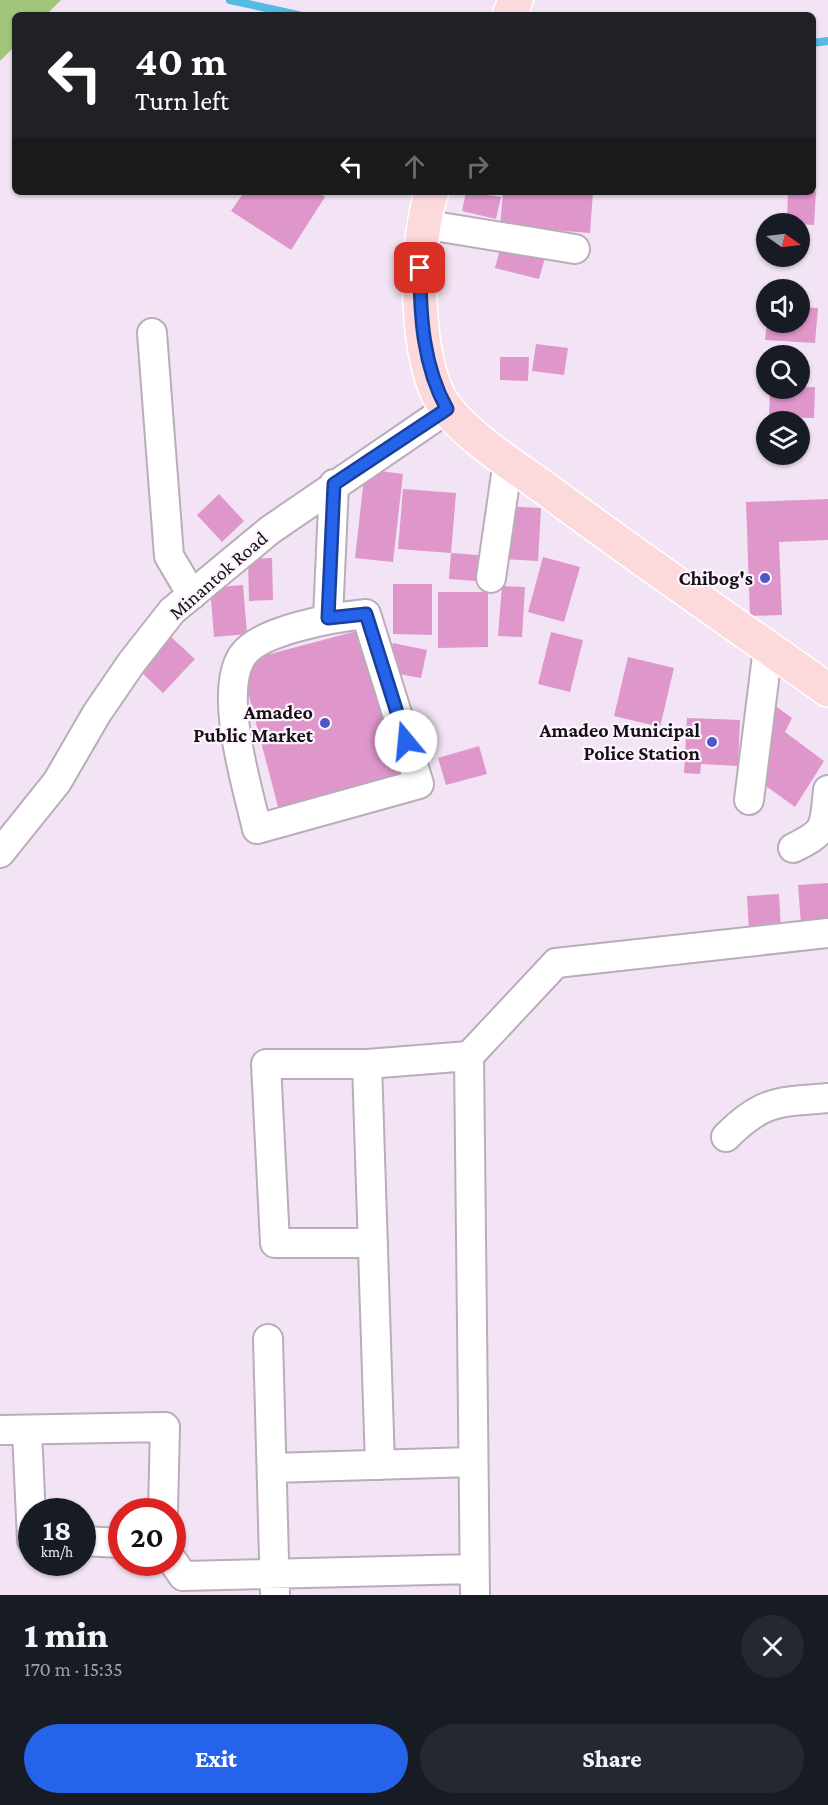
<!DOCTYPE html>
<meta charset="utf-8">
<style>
:root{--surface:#171b24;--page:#242831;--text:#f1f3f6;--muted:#9ea1a6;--accent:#2563eb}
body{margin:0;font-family:"Crimson Pro",serif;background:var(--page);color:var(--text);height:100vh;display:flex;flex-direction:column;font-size:22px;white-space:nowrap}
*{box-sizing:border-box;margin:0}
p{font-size:20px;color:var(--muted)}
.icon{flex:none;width:33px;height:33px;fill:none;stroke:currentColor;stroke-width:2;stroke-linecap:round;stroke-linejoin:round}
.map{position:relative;height:1595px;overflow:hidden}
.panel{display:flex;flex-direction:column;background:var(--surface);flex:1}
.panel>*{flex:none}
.top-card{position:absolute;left:12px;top:12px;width:804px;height:183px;border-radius:9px;box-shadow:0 2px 4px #0004;background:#202124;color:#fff;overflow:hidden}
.needle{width:39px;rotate:104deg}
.tools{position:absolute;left:756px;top:213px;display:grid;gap:12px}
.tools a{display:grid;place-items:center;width:54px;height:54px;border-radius:50%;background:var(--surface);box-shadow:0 2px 4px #0004;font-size:30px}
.speed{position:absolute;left:18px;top:1498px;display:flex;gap:12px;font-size:30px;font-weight:700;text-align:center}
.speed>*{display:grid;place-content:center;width:78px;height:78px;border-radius:50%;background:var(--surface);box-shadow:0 2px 4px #0004;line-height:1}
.speed small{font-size:15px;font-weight:400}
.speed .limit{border:9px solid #d22;background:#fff;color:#111}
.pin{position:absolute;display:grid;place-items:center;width:51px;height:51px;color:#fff;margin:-26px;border-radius:12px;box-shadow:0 3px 9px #0006}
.me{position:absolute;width:66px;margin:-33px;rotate:343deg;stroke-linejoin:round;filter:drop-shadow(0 0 4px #0008)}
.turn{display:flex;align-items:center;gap:21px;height:126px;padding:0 24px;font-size:27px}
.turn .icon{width:78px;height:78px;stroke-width:2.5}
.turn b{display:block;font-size:42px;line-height:51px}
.lanes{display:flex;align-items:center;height:57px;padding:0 24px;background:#0003;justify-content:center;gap:30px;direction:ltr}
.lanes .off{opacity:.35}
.round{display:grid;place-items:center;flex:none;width:63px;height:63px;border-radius:32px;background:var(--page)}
.head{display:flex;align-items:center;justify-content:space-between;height:102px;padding:0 24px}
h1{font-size:36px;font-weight:800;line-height:45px}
.button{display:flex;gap:12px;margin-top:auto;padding:12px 24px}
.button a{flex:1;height:69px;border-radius:36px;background:var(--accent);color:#fff;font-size:24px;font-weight:800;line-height:69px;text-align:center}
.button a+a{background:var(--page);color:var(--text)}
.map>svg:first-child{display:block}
</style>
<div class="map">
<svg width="828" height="1595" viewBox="0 0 828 1595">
<rect width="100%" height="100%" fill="#f3e4f5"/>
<path fill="#a2c679" d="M0,0H61L46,15H15V46L0,61Z"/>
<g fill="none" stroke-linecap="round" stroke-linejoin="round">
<path stroke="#53bae2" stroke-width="8" d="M230,0L298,15
M813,43L828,41"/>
</g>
<path fill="#df96cb" d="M813,191H816L814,225L787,223L788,192Z
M244,192H318L325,197L291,250L231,211Z
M466,192L501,197L496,219L462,211Z
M503,192H593L590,233L500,226Z
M502,242L546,254L539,279L495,268Z
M800,307L818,308L815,343L765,340L767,322H800Z
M536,344L568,348L564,375L532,371Z
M500,357H529L528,381L500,380Z
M815,387L814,418L769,417L770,388Z
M365,469L403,474L393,562L355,558Z
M403,489L456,493L451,553L398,549Z
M219,494L244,521L222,542L197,515Z
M828,499V540L779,542L782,615L750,616L746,502Z
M505,506L541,508L538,561L503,559Z
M451,553L478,555L476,581L449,579Z
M543,557L580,567L564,622L528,612Z
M272,558L273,600L249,601L248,559Z
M393,584H432V635L393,634Z
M243,585L247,634L214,637L210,588Z
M502,586L525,587L522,637L498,636Z
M438,592H488V647L438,648Z
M368,628L409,783L281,818L240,662Z
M551,632L583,640L570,692L538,684Z
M171,637L195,659L163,693L140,671Z
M393,643L427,650L421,678L387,672Z
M628,657L674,668L660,727L614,716Z
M770,702L792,718L785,732L824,761L795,807L756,779Z
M687,718L740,720L738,766L701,764L700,774L684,773Z
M479,746L487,774L446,785L438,758Z
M828,883V922L801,924L798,885Z
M779,894L781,930L749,932L747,896Z"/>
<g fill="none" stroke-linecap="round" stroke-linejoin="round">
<g stroke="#baacbb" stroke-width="32">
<path id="minor" d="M422,224L575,249
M152,333L169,556L192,595
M491,578L508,461
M366,614L419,784L257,829C248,789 217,691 243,655C260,630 336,617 366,614Z
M328,618L334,484
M749,800L768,648
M793,848C828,831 824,827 828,790
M0,853L57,782L97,713L132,662L172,611L270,530L447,409
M469,1056L475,1595
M367,1064H266L275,1243H373
M726,1137C762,1100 779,1102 828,1098
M268,1339L275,1595
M0,1430L165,1427L163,1512
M27,1431L32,1540
M380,1465L367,1064L469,1056L556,963L828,933
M272,1468L472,1462
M82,1541L122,1543
M172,1560L183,1576L473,1569"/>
</g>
<g stroke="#fff" stroke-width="36">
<path id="major" d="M509,15L516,0
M432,192C414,240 413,367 447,409C474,442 516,467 550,492C641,560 735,624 828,690"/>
</g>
<use href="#minor" stroke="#fff" stroke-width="28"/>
<use href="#major" stroke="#fcdadc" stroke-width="33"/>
</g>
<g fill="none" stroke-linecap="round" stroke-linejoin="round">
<g stroke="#184099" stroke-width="15">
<path id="route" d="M406,741L366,614L328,618L334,484L447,409C423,366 420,316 420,268"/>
</g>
<use href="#route" stroke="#2563eb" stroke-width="10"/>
</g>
<g fill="#4e56cc" stroke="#fdf4fe" stroke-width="2">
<circle cx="765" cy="578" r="6"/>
<circle cx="325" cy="723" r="6"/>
<circle cx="712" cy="742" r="6"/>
</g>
<g text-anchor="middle" stroke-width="4.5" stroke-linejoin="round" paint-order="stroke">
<g font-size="20" fill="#151015" stroke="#fdf4fe">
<text transform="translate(218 575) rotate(-41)" y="7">Minantok Road</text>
</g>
<g font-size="20" font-weight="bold" fill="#151015" stroke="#fdf4fe" text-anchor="end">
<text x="753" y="585">Chibog's</text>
<text x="313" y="719">Amadeo<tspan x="313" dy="23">Public Market</tspan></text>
<text x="700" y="737">Amadeo Municipal<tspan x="700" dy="23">Police Station</tspan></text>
</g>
</g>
</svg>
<div class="tools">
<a><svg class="needle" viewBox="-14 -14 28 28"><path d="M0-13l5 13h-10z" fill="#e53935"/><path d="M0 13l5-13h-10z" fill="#9ea1a6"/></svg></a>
<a><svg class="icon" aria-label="sound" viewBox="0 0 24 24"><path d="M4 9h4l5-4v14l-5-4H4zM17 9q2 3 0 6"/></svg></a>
<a><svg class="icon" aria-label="search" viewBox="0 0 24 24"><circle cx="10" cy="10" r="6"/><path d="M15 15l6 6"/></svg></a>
<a><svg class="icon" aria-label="layers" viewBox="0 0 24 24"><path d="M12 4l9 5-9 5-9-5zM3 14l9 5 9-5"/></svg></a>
</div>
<div class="speed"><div>18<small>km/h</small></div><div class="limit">20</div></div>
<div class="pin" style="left:420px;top:268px;background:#d93025"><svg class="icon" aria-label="arrive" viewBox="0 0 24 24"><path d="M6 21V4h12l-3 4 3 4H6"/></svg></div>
<svg class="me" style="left:406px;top:741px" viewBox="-20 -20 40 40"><circle r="19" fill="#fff"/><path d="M0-13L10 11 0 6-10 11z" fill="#2563eb"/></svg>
<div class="top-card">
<div class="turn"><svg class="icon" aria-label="left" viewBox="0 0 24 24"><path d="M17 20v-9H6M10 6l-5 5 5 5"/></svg><div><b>40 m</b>Turn left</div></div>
<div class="lanes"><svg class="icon" aria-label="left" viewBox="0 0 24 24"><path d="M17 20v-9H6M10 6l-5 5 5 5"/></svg><svg class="icon off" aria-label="ahead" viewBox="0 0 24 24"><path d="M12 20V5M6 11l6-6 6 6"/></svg><svg class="icon off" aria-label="right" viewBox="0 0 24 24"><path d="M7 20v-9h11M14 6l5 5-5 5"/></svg></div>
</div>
</div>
<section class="panel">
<div class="head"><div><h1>1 min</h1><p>170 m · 15:35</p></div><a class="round"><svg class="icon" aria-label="close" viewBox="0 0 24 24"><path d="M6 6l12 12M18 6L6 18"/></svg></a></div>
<div class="button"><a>Exit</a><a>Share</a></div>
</section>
